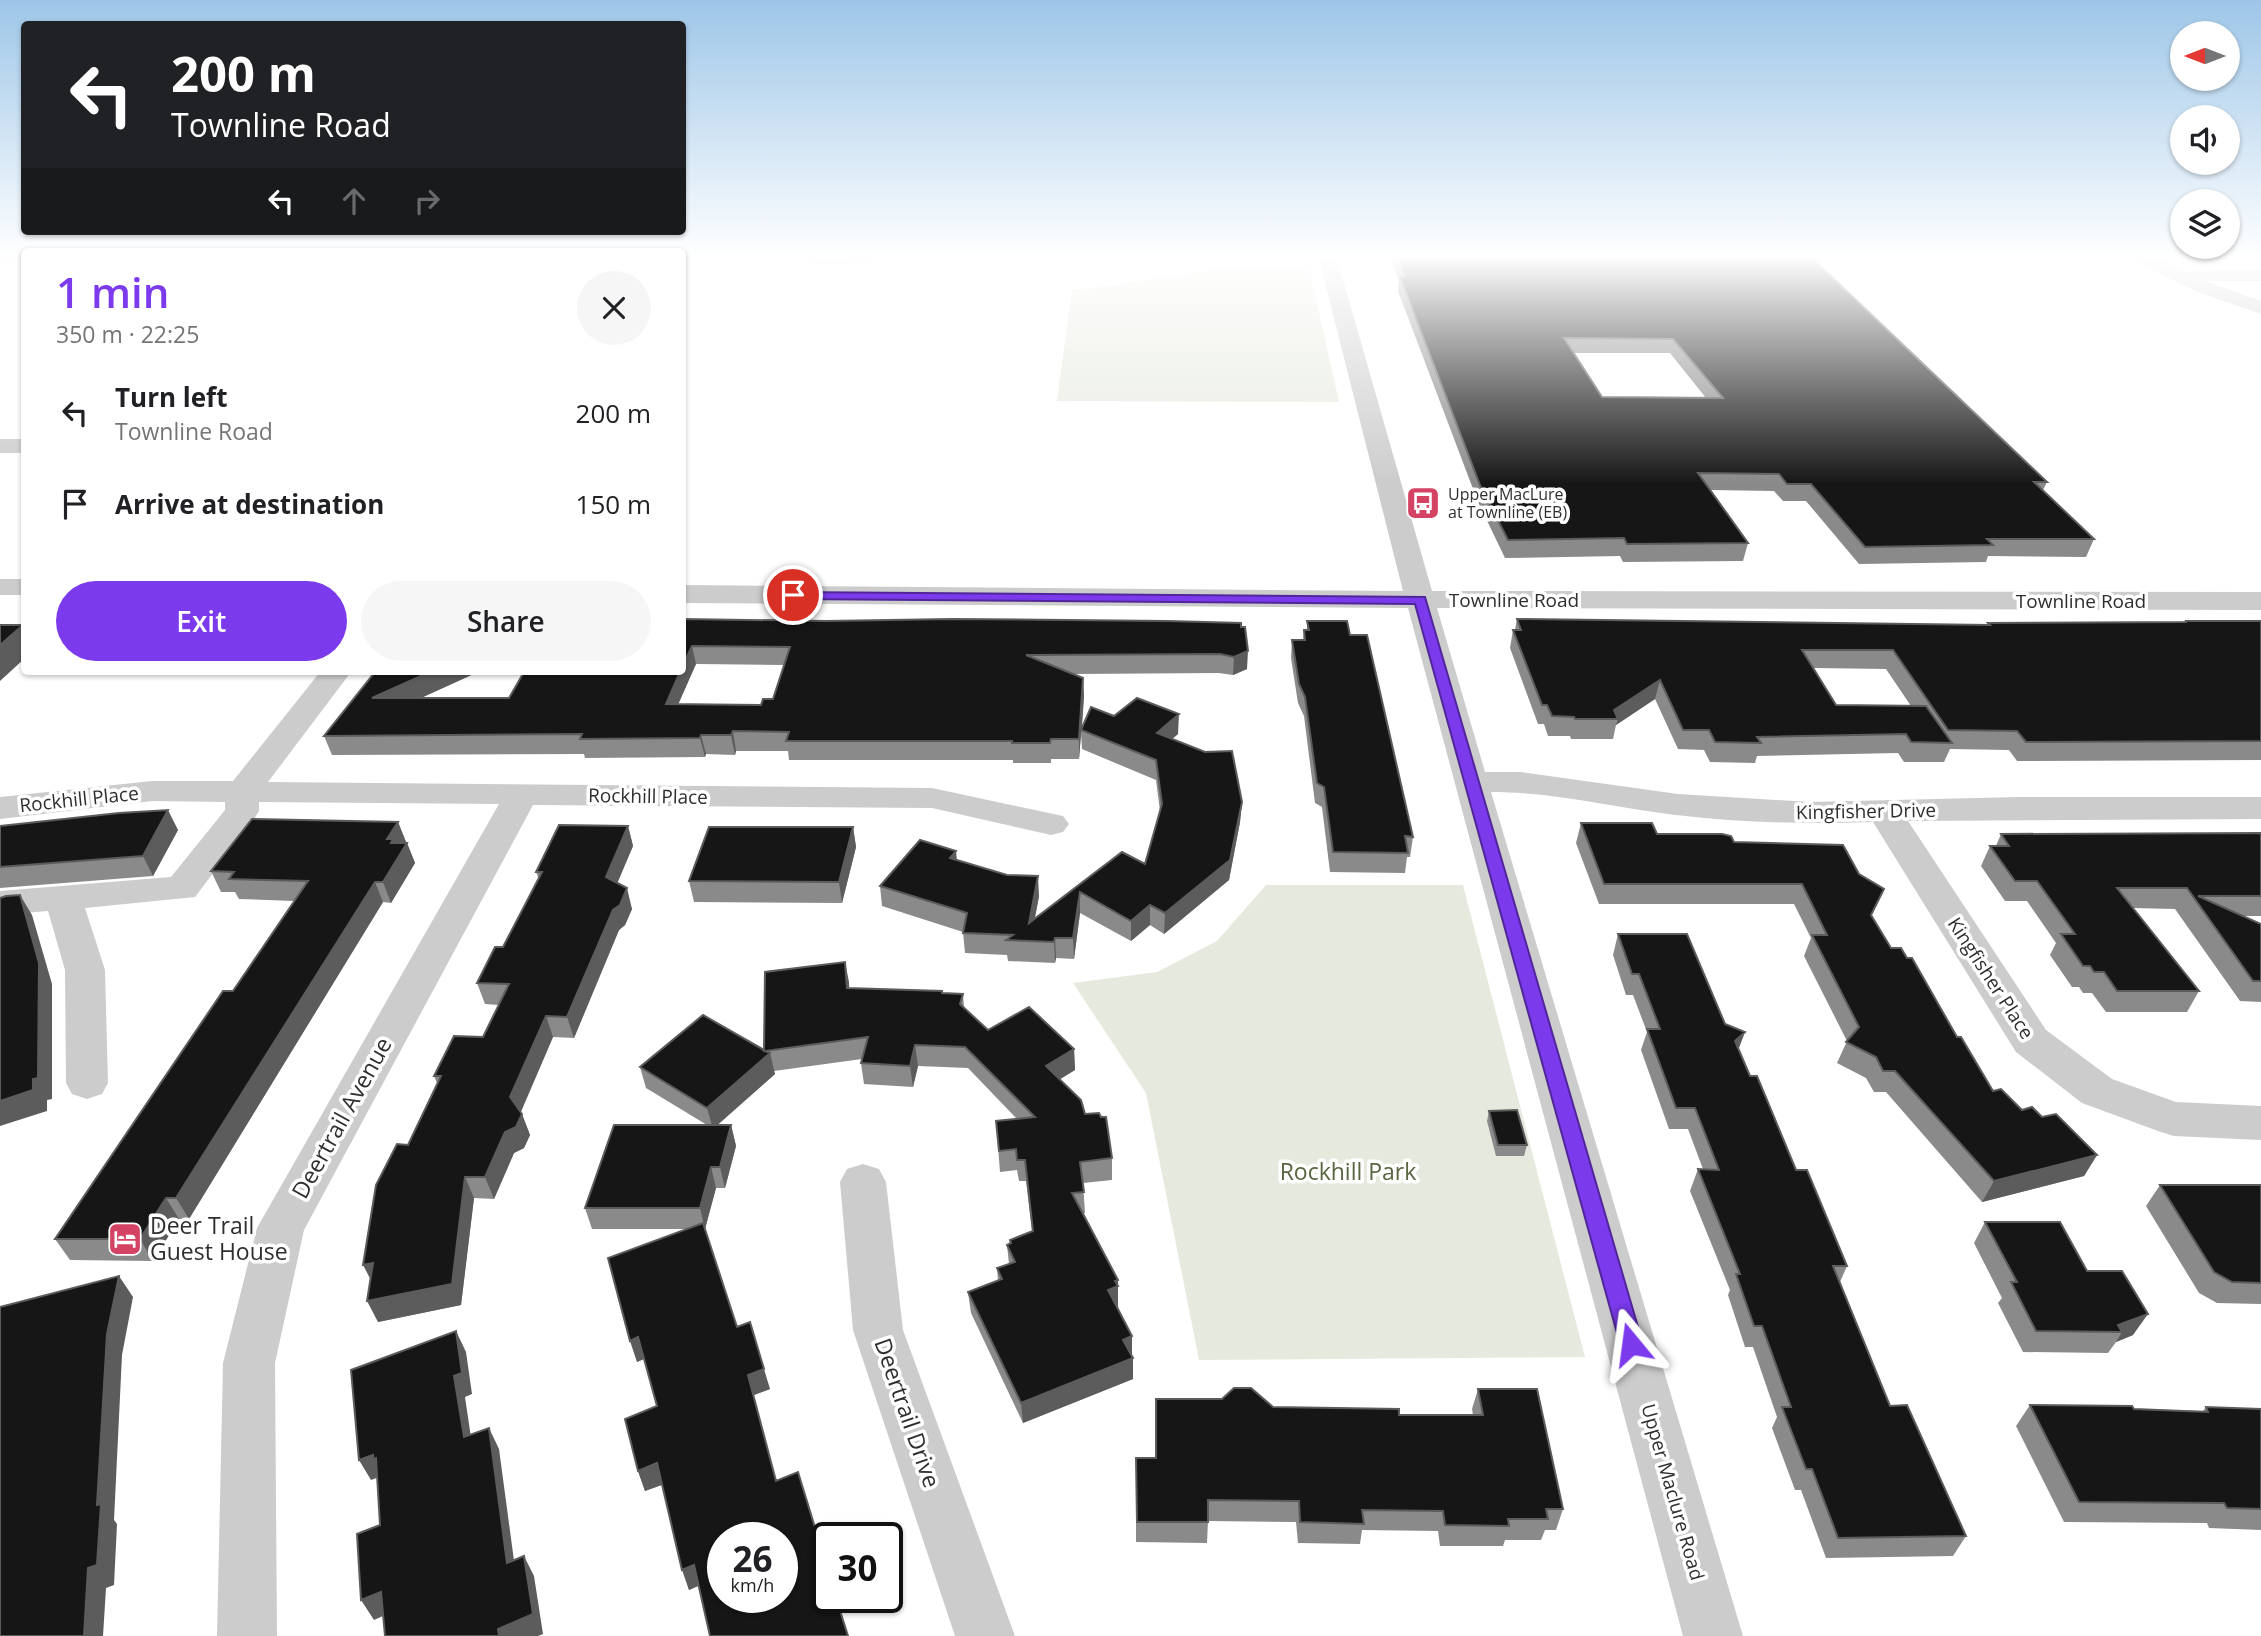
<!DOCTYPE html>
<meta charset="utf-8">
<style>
:root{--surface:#fff;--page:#f6f6f6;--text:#202124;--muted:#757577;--accent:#7c3aed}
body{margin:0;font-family:"Open Sans",sans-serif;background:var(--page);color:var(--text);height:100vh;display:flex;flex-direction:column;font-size:26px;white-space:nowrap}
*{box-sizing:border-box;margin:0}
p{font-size:23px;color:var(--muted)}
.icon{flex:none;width:38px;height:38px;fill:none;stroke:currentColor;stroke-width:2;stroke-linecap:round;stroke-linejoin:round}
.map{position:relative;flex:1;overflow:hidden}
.drawer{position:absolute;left:21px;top:248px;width:665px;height:427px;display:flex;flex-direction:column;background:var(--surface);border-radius:7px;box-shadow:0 2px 5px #0004}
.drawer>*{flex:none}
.top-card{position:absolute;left:21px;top:21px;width:665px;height:214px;border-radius:7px;box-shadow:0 2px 5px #0004;background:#202124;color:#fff;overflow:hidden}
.needle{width:46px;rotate:270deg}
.fabs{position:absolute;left:2170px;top:21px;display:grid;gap:14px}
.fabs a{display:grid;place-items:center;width:70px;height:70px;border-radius:50%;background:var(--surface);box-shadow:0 2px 5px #0004;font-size:35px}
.speed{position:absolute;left:707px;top:1522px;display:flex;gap:14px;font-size:35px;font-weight:700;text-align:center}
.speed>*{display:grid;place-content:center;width:91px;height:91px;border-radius:50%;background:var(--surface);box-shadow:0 2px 5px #0004;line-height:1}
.speed small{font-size:18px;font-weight:400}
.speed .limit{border:4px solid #111;border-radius:10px;background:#fff;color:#111}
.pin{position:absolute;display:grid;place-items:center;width:60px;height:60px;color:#fff;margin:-30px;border:4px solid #fff;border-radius:50%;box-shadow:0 2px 7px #0007}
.me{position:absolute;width:77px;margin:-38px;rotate:344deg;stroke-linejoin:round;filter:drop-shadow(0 0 5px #0008)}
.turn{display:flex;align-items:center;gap:24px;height:147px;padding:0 35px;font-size:32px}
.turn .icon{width:91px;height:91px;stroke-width:2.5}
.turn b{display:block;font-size:49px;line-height:60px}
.lanes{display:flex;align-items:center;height:66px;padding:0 35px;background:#0003;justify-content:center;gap:35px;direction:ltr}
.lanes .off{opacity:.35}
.round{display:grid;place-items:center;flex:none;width:74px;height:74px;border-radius:37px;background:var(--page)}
.head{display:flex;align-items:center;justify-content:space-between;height:119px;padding:0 35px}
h1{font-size:42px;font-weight:600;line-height:52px;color:var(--accent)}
.action{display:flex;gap:14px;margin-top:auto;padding:14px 35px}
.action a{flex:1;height:80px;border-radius:42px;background:var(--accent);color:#fff;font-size:28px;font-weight:600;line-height:80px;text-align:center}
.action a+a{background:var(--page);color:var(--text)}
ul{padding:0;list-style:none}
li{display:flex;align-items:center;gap:21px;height:91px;padding:0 35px}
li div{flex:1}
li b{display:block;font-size:26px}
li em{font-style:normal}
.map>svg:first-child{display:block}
</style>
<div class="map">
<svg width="2261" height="1636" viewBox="0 0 2261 1636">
<rect width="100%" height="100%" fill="#fff"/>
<path fill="#e6eade" d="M1223,268H1309L1339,402L1057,401L1072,289L1095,288Z
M1266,885H1463L1585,1357L1199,1360L1146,1093L1073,983L1157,972L1217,941Z"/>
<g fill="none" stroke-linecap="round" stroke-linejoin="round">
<path fill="#ccc" fill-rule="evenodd" d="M0,255H24V260L0,261Z
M882,255C874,264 813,269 805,260L811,255Z
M1318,255H1336L1432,591L2261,592V610L1437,608L1485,772H1521L1678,794L1810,802L2019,797H2261V819L1908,821L2046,1030L2112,1079L2176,1102L2261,1106V1140L2174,1136L2158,1131L2082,1103L2016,1052L1873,822C1808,824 1741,823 1676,815C1615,808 1554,792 1491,792L1743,1636H1683L1408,608L682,603V585L1403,591Z
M2123,255H2148L2185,272L2261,269V281H2206L2261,301V314L2200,293Z
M0,439H24V453H0Z
M0,579H24V595H0Z
M320,672H351L268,782L932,788L1063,816L1069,824L1063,832L1051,835L932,808L533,805L304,1230L275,1363L277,1636H217L223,1363L257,1228L499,804L259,802V811L254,819L195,897L85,908L105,970L108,1083L102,1094L87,1099L72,1094L66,1083L65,970L48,911L0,915V891L171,877L225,810V802L152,801L0,819V797L152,781H233Z
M863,1164L879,1169L886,1182L903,1330L1015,1636H955L853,1330L840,1182L847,1169Z"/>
</g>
<path fill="#8a8a8a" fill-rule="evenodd" d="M1389,255H1809L2047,482L2043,490L2094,539L2086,557L1988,556L1986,562L1859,564L1806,501H1783L1774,491L1710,490L1748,543L1743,561L1623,562L1620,556L1505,558L1478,502L1398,291L1399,281ZM1574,353H1670L1706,398L1602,397Z
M682,619L826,621L1241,623L1247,669L1233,675L1219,673L1074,674L1083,678L1084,696L1082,729L1114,716L1178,734L1172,739L1242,802L1240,822L1229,880L1164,934L1150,925L1131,941L1080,913L1074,959L1056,958L1055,963L1008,961L1007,955L965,953L963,932L882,906L880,886L957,860L1039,896L1035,918L1122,852L1145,864L1160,811L1156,780L1082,749L1081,733L1079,759H1051V763H1013V760H789L788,751H736L735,755L706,754L705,757L585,758L584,754L332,755L324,736L375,672H478L421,698H509ZM696,664L784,665L773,699L761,705L678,704Z
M1517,619L1987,625L1988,623L2184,622L2185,621H2261V760L2017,761L2009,750L1950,749L1944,762H1904L1898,753L1757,756L1755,763L1710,762L1704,750L1678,749L1655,699L1616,725L1613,739H1571L1570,736H1548L1544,724H1538L1510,648L1513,630H1515ZM1814,668L1886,669L1911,706L1836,705Z
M1307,621L1350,635L1413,837L1410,857H1407L1405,873L1330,872L1322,807L1315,803L1304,716L1298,703L1291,658L1292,640H1303L1304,630H1307Z
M398,822L406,842L405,843H407L415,863L391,903L383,902L189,1219H179L153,1261L70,1260L55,1239L233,991L294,901L239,899L235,892H221L211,871Z
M1581,823L1657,834L1734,842L1872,916L1891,948L1957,1037L1993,1091L2022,1110L2042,1117L2097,1155L2084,1176L1982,1202L1886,1092H1874L1866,1078L1837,1063L1847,1041L1804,956L1811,938L1794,904H1599L1576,843Z
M0,826L178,830L153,876L0,888Z
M628,826L633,846L617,883L632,909L625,925L619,930L574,1038L553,1037L521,1112L530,1135L524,1148L514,1153L494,1199L474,1198L461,1305L378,1322L408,1145L437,1083L434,1076L483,1037L499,1005L485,1004L477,983L503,947L539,879L536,872Z
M853,827L856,847L842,903L694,902L689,881Z
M2261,833V916H2244L2261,924V1002L2240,1001L2175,909L2133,908L2199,991L2187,1012H2106L2092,993H2083L2079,987H2072L2050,955L2056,943L2027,901H2005L1981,866L1990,846H1996L2001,834Z
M1618,934L1725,1024L1745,1032L1738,1049L1750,1076L1796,1170L1847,1266L1840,1282L1890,1406L1966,1536L1953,1556L1826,1558L1801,1490H1795L1772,1428L1777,1417L1753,1347H1745L1728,1295L1730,1290L1690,1191L1698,1169H1703L1688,1129H1669L1641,1050L1647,1032L1633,995H1626L1613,955Z
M845,962L849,988L963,994L964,1007L988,1030L1074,1049L1075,1070L1060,1079L1085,1114L1112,1158V1180L1083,1183L1085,1213H1083L1118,1280L1117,1307L1132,1355L1133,1379L1023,1423L971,1313L968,1292L998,1281L997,1268L1009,1264L1007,1245L1010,1244V1240L1032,1231L1026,1181H1019L1017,1170L1000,1172L996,1121L1017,1119L968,1068L918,1066L913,1087L864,1084L861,1063L862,1059L774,1071L775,1074L717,1125H731L736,1146L725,1188H716L705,1229L737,1327L770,1389L754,1395L699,1586L689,1590L662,1485L645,1491L638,1471L657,1406L644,1359L637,1362L686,1229H592L585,1208L707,1125L646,1088L640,1067L764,1050Z
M1489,1111L1527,1145L1524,1156H1496L1487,1121Z
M2160,1185H2261V1304L2217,1303L2199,1293L2146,1206Z
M1985,1222L2087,1271L2133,1335L2116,1342L2108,1353L2023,1352L1998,1303L2002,1298L1974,1243Z
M1478,1389L1563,1509L1556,1530H1545L1541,1540H1505L1503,1546H1440L1438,1531L1362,1530L1360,1544L1298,1543L1296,1522L1208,1521L1207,1543L1136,1542V1458H1156L1273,1407L1399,1415H1473L1472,1409Z
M2030,1405L2203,1411L2206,1407L2261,1409V1530L2209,1528L2207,1523L2064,1522L2016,1426Z"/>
<path fill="#5c5c5c" d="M0,625H23L24,628V659L0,681Z
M692,646L696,664L670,723L666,704L680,672H682V667Z
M1248,651L1247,669L1233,675L1234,657Z
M430,672H478L379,717L372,698Z
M1083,678L1084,696L1079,759V739Z
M1660,680L1655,699L1616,725L1618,719L1614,710Z
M1179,714L1178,734L1156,752L1157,733Z
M733,731L736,751L735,755L731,735Z
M701,735L706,754L705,757L700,738Z
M1242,802L1240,822L1229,880L1164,934L1165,913Z
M168,810L178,830L153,876L143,856Z
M398,822L406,842L398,854L407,843L415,863L391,903L383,882L387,839Z
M628,826L633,846L611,898L606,877Z
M853,827L856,847L842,903L839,882Z
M956,851L958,871L950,858Z
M1038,876L1039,896L1030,943L1029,923Z
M375,882L383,902L189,1219L176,1198Z
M627,888L632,909L625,925L619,930L574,1038L567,1017L613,910Z
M1080,892V913L1074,959L1073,938Z
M20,895L32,915L52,984V1099L47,1100V1111L0,1126V1101L33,1079Z
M1150,905V925L1131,941V921Z
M1055,938L1056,958L1055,963L1054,942Z
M845,962L849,982L850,1009L847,988Z
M546,1016L553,1037L518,1118L510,1097Z
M1745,1032L1737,1053L1735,1041Z
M915,1045L918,1066L913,1087L910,1066Z
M1074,1049L1075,1070L1047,1087L1046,1066Z
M770,1053L775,1074L713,1129L707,1108Z
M522,1114L530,1135L524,1148L514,1153L494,1199L485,1177L505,1132Z
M731,1125L736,1146L725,1188L720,1167Z
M2097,1155L2084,1176L1982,1202L1994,1181Z
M711,1167L716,1188L705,1229L700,1208Z
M465,1177L474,1198L461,1305L378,1322L367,1301Z
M166,1198L179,1219L153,1261L140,1239Z
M373,1263L374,1286L363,1265Z
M119,1276L133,1297L122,1355L114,1520L117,1524L114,1585L106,1588L103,1636H84L88,1568L97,1505L107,1334Z
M1118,1280V1307L1108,1311V1290L1115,1281Z
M2148,1314L2133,1335L2116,1342L2122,1332L2118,1325Z
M456,1331L466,1352L472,1394L465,1397L474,1458L464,1437L454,1376Z
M1132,1336V1357L1123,1340Z
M638,1337L646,1358L637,1362L630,1341Z
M1133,1358V1379L1023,1423L1021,1403Z
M764,1369L770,1389L754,1395L748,1375Z
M489,1428L499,1449L517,1583L507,1563Z
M373,1455L376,1458L382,1476L371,1480L359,1460Z
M657,1463L664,1484L645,1491L638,1471Z
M524,1556L534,1576L543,1634L538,1636H499L498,1629Z
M694,1565L701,1584L689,1590L682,1570Z
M381,1592L394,1611L374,1620L361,1600Z"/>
<path fill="#161616" stroke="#5c5c5c" stroke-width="2" fill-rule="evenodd" d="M1396,255H1809L2047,482H2034L2094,539H1987L1993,545L1865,547L1811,484H1787L1779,474L1698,473L1748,543L1627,544L1624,538L1508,540L1480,485L1400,277H1405ZM1564,338L1673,339L1723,398L1602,397Z
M682,619L826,621L952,619L1167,621L1241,623V627H1245L1248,651L1234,657L1220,654L1026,655L1083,678L1079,739H1051L1050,743H1012V741H786L789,732L733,731L731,735H701L700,738L580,739L582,734L324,736L375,672H430L372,698H509L524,672H680L666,704L761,705L763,699H773L790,647L692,646L682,667Z
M1517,619L1990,625L1988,623L2187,622L2185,621H2261V741L2026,742L2017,731L1948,730L1893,650H1802L1836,705L1926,706L1952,743L1911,742L1906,734L1757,737L1761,743L1715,742L1709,730H1683L1660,680L1614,710L1618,719H1575L1574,717L1552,716L1547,705H1542L1513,630H1521Z
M1307,621H1347L1350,635H1367L1413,837L1405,836L1408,853L1333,852L1324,787L1317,783L1305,697L1299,684L1292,640H1305L1304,630H1309Z
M0,625H23L0,645Z
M1137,698L1179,714L1157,733L1205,752L1232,751L1242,802L1230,860L1165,913L1150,905L1131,921L1080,892L1073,938H1055L1054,942L1006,940L1013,935L963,933L967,913L880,886L920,840L956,851L950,858L1007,875L1038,876L1029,923L1122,852L1145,864L1162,804L1156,760L1081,730L1091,707L1114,716Z
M168,810L143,856L0,867V826L119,813Z
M252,819L398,822L387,839H393L391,843H407L383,882H375L176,1198H166L140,1239H55L223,991H233L308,881L229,879L234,872L211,871Z
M1581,823H1652L1657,834H1722L1731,836L1734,842L1843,845L1859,874L1884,889L1871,915L1891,948H1901L1907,958H1912L1957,1037H1961L1993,1091L2001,1089L2022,1110L2032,1107L2042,1117L2056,1114L2097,1155L1994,1181L1895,1071H1883L1876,1057L1846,1042L1859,1027L1812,935H1827L1802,884H1604Z
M559,825L628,826L606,877L627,888L620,905L613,910L567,1017L546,1016L510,1097L522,1114L516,1127L505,1132L485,1177H465L452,1284L367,1301L373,1263L363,1265L376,1185L397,1144L408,1145L441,1076H434L454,1036L483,1037L509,984L477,983L495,947H503L542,872H536Z
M709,827H853L839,882L689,881Z
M2261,833V896H2198L2261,924V981H2253L2187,888H2117L2199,991H2117L2104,972H2094L2090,966H2083L2061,934H2075L2037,881H2015L1990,846H2009L2001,834Z
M20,895L39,963L38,1078L33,1079V1090L0,1101V898L6,896Z
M1618,934H1687L1725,1024L1745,1032L1735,1041L1750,1076H1757L1796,1170H1807L1847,1266H1833L1890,1406L1907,1405L1966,1536L1838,1538L1812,1469H1806L1782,1407H1791L1762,1326H1754L1736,1274H1740L1698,1169L1719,1170L1695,1108H1676L1647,1029H1660L1639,974H1632Z
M845,962L847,988L942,991V993L963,994L960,1004L988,1030L1029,1007L1074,1049L1046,1066L1081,1100L1085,1114L1099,1113L1101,1117H1106L1112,1158L1080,1162L1084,1192L1072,1193L1118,1280L1115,1281L1118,1286L1108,1290L1132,1336L1123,1340L1133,1358L1021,1403L968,1292L1002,1279L997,1268L1015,1262L1007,1245L1011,1243L1010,1240L1033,1231L1025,1160H1017L1016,1149L999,1151L996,1121L1035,1117L965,1047L915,1045L910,1066L861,1063L868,1037L765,1051L770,1053L707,1108L640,1067L703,1015L764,1050L765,972Z
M1517,1110L1527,1145H1498L1489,1111Z
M614,1125H731L720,1167H711L700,1208H585Z
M2160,1185H2261V1283L2232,1282L2214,1272Z
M1985,1222H2060L2087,1271H2122L2148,1314L2118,1325L2122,1332L2036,1331L2011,1282H2017Z
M703,1223L737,1327L750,1322L764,1369L748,1375L776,1481L798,1472L828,1570V1598H836L848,1636H710L694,1565L682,1570L657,1463L638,1471L625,1419L657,1406L638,1337L630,1341L608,1258ZM723,1538H782V1598H723Z
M119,1276L107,1334L97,1505L101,1504L97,1565L88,1568L84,1636H0V1307Z
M456,1331L462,1373L454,1376L464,1437L489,1428L507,1563L524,1556L533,1614L498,1629L499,1636H385L381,1592L361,1600L357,1534L380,1525L376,1458L373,1459V1455L359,1460L351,1370Z
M1234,1388H1251L1273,1407L1399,1409V1415H1483L1478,1389H1537L1563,1509H1546L1548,1519H1508L1509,1526L1445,1525L1443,1511L1362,1510L1364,1524L1300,1522L1299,1501L1208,1500V1522H1137L1136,1458H1156V1399H1222Z
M2030,1405L2132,1406L2134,1409L2208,1412L2206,1407L2261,1409V1509L2227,1508L2224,1503L2079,1502Z"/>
<linearGradient id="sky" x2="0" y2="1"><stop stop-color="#9dc6e8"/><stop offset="0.53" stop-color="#fff"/><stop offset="1" stop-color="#fff" stop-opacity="0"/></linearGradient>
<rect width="2261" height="484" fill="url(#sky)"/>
<path fill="#7c3aed" stroke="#51269a" stroke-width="2" d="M788,592L1425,597L1643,1344L1639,1351L1631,1354L1623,1351L1620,1344L1415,604L793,599L786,595Z"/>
<defs>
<g id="bus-square" transform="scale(1.75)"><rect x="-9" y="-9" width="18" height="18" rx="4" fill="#d44363" stroke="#fff"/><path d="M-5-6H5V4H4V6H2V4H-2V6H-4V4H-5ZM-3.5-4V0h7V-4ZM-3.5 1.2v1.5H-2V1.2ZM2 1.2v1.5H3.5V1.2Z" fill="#fff"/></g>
<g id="hotel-square" transform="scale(1.75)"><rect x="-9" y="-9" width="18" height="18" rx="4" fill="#d44363" stroke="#fff"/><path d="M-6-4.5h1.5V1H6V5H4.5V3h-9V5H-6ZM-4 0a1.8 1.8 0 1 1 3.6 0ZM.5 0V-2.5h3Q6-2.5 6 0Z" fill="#fff"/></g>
</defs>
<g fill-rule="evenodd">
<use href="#bus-square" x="1423" y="503"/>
<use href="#hotel-square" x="125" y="1239"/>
</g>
<g text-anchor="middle" stroke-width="7" stroke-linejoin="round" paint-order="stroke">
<g font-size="16" fill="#2f2f2f" stroke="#fff" text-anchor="start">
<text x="1448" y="500">Upper MacLure<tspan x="1448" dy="18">at Townline (EB)</tspan></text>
</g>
<g font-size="19" fill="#2f2f2f" stroke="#fff">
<text x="1514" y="607">Townline Road</text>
<text x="2081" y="608">Townline Road</text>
<text transform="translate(648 796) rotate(1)" y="7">Rockhill Place</text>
<text transform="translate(79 799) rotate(-6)" y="7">Rockhill Place</text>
<text transform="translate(1866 811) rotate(-1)" y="7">Kingfisher Drive</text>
<text transform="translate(1991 978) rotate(57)" y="7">Kingfisher Place</text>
<text transform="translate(1673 1492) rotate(74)" y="7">Upper Maclure Road</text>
</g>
<g font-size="23" fill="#2f2f2f" stroke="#fff">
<text transform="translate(342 1118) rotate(-61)" y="8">Deertrail Avenue</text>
<text transform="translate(907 1413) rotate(71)" y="8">Deertrail Drive</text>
</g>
<g font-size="23" fill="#586640" stroke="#fff">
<text x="1348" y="1180">Rockhill Park</text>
</g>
<g font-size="23" fill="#2f2f2f" stroke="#fff" text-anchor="start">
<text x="150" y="1234">Deer Trail<tspan x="150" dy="26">Guest House</tspan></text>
</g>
</g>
</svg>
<div class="fabs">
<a><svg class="needle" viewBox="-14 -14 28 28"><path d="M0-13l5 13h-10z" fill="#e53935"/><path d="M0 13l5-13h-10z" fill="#757577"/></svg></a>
<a><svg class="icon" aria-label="sound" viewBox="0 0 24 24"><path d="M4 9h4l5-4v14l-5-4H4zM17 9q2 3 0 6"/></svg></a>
<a><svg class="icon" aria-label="layers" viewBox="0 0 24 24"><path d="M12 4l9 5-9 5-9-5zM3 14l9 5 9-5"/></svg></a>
</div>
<div class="speed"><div>26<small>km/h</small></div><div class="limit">30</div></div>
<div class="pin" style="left:793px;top:595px;background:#d93025"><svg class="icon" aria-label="arrive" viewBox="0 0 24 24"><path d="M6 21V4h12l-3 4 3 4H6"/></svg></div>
<svg class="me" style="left:1631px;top:1344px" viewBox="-20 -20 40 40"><path d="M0-17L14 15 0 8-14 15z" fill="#7c3aed" stroke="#fff" stroke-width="4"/></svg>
<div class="top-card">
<div class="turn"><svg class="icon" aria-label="left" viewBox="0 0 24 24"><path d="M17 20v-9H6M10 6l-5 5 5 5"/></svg><div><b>200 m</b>Townline Road</div></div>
<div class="lanes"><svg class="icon" aria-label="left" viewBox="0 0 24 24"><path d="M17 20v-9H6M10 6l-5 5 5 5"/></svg><svg class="icon off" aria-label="ahead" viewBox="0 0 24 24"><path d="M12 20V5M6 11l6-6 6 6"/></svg><svg class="icon off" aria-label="right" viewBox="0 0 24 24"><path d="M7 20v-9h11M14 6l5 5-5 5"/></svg></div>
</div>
<section class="drawer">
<div class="head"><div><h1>1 min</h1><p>350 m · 22:25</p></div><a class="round"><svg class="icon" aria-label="close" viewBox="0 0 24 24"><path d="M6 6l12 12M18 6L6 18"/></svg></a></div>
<ul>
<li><svg class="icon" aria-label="left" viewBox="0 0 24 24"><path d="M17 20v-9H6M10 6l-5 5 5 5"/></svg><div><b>Turn left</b><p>Townline Road</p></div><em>200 m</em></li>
<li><svg class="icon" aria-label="arrive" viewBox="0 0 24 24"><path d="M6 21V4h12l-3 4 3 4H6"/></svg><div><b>Arrive at destination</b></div><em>150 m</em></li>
</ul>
<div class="action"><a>Exit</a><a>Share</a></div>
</section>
</div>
